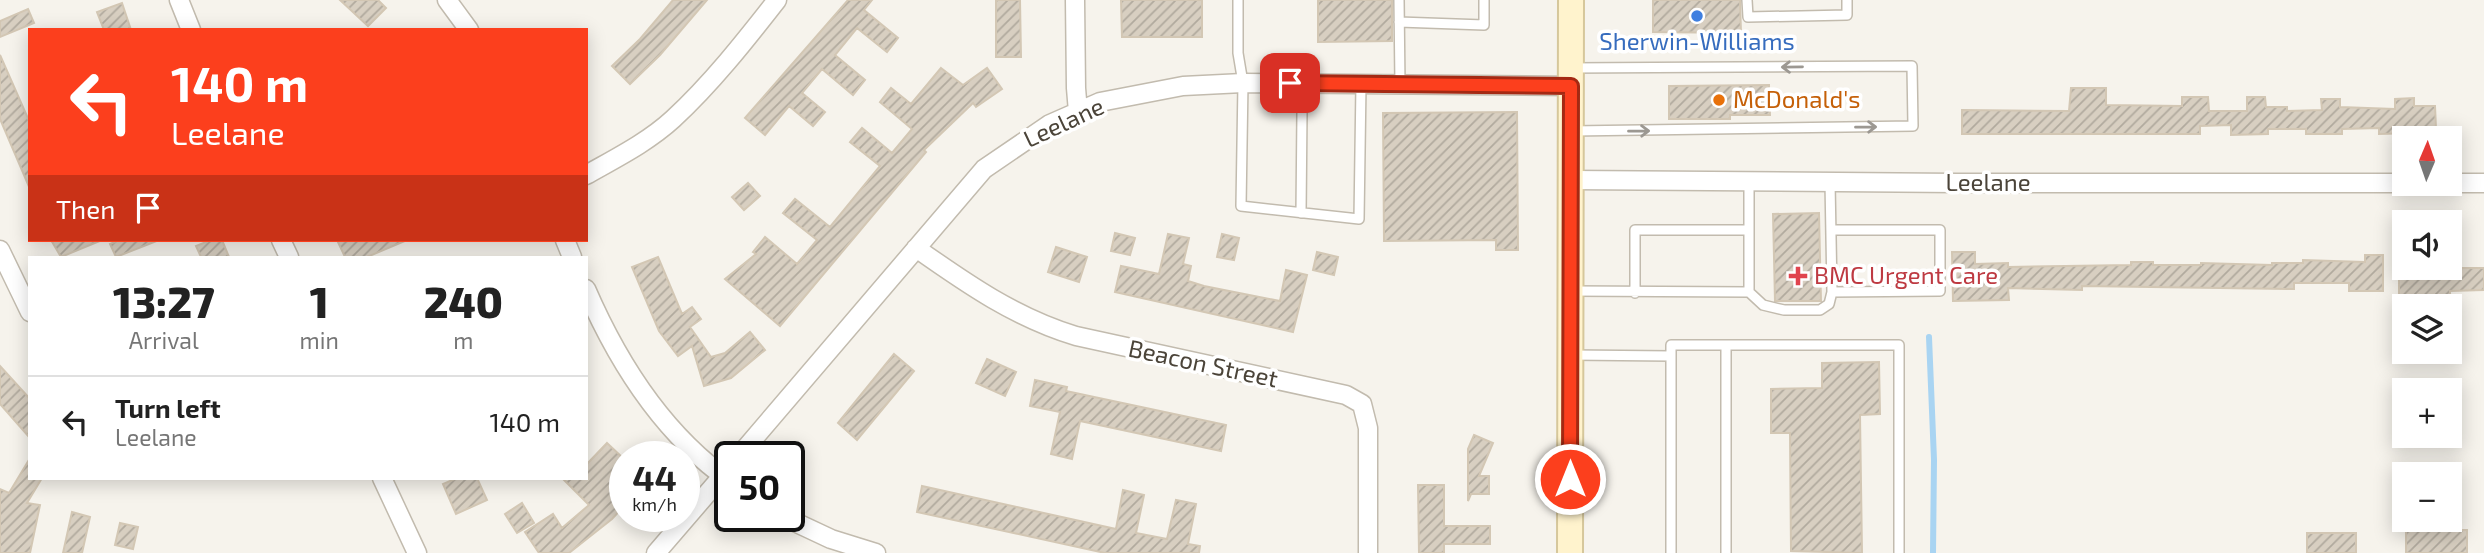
<!DOCTYPE html>
<meta charset="utf-8">
<style>
:root{--surface:#fff;--page:#f6f6f6;--text:#222;--muted:#767676;--line:#e0e0e0}
body{margin:0;font-family:"Exo 2",sans-serif;background:var(--page);color:var(--text);height:100vh;display:flex;flex-direction:column;font-size:26px;white-space:nowrap}
*{box-sizing:border-box;margin:0}
p{font-size:23px;color:var(--muted)}
.icon{flex:none;width:38px;height:38px;fill:none;stroke:currentColor;stroke-width:2;stroke-linecap:round;stroke-linejoin:round}
.map{position:relative;flex:1;overflow:hidden}
.side{position:absolute;left:28px;top:256px;width:560px;height:224px;display:flex;flex-direction:column;background:var(--surface);border-radius:0px;box-shadow:0 4px 18px #0003}
.side>*{flex:none}
.hud{position:absolute;left:28px;top:28px;width:560px;height:214px;border-radius:0px;box-shadow:0 4px 18px #0003;background:#fc3f1d;color:#fff;overflow:hidden}
.needle{width:46px;rotate:2deg}
.fabs{position:absolute;left:2392px;top:126px;display:grid;gap:14px}
.fabs a{display:grid;place-items:center;width:70px;height:70px;border-radius:0px;background:var(--surface);box-shadow:0 4px 18px #0003;font-size:35px}
.speed{position:absolute;left:609px;top:441px;display:flex;gap:14px;font-size:35px;font-weight:700;text-align:center}
.speed>*{display:grid;place-content:center;width:91px;height:91px;border-radius:50%;background:var(--surface);box-shadow:0 4px 18px #0003;line-height:1}
.speed small{font-size:18px;font-weight:400}
.speed .limit{border:4px solid #111;border-radius:10px;background:#fff;color:#111}
.pin{position:absolute;display:grid;place-items:center;width:60px;height:60px;color:#fff;margin:-30px;border-radius:14px;box-shadow:0 4px 10px #0006}
.me{position:absolute;width:77px;margin:-38px;rotate:0deg;stroke-linejoin:round;filter:drop-shadow(0 0 5px #0008)}
.turn{display:flex;align-items:center;gap:24px;height:147px;padding:0 28px;font-size:32px}
.turn .icon{width:91px;height:91px;stroke-width:2.5}
.turn b{display:block;font-size:49px;line-height:60px}
.then{display:flex;align-items:center;height:66px;padding:0 28px;background:#0003;gap:14px;font-size:26px}
.eta{display:flex;justify-content:space-evenly;align-items:center;height:119px;text-align:center}
.eta b{font-size:42px;font-weight:800;line-height:49px}
ul{padding:0;list-style:none}
li{display:flex;align-items:center;gap:21px;height:91px;padding:0 28px;border-top:2px solid var(--line)}
li div{flex:1}
li b{display:block;font-size:26px}
li em{font-style:normal}
.map>svg:first-child{display:block}
</style>
<div class="map">
<svg width="2484" height="553" viewBox="0 0 2484 553">
<defs>
<pattern id="building-hatch" width="6" height="6" patternUnits="userSpaceOnUse" patternTransform="scale(1.75)"><rect width="6" height="6" fill="#d8cfc1"/><path d="M-1 1l2-2M0 6l6-6M5 7l2-2" fill="none" stroke="#b1aa9e"/></pattern>
</defs>
<rect width="100%" height="100%" fill="#f6f3ec"/>
<g fill="none" stroke-linecap="round" stroke-linejoin="round">
<path stroke="#a9d4f2" stroke-width="6" d="M1929,337L1934,460L1933,553"/>
</g>
<path fill="url(#building-hatch)" stroke="#d3c7b4" stroke-width="2" d="M340,0H378L386,8L368,26Z
M673,0H707L660,55L630,84L612,66L640,39Z
M848,0H872L864,10L898,38L887,52L857,28L835,55L865,80L853,95L822,69L802,93L825,112L813,126L789,106L765,135L745,118Z
M996,0H1020L1021,57H996Z
M1121,0H1202V37H1122Z
M1318,0H1392V41L1318,42Z
M1653,0H1740L1741,33L1653,32Z
M122,3L131,30H104L97,12Z
M28,9L34,23L0,37V21Z
M0,55L30,123V189L0,119Z
M941,68L963,85L987,68L1002,89L976,107L973,103L924,150L926,152L780,326L725,279L756,254L753,252L765,237L797,264L817,240L783,213L795,199L830,227L880,166L850,142L862,128L892,153L912,129L880,102L891,88L911,104Z
M1769,85L1770,115H1730V119H1669V86Z
M2071,88H2106V105L2182,106V97H2208L2209,111H2247V97H2265L2266,107H2287V111L2322,110L2321,99H2340V107L2395,109V99L2414,98V106H2435L2436,128H2416V133L2379,134V128L2342,129V134H2306V129H2268V134L2231,135V125L2200,126V134H1962V110L2069,111Z
M1517,112L1518,250H1496V240L1384,241L1383,113Z
M748,183L760,196L744,210L732,197Z
M1819,213L1821,301H1775L1773,214Z
M1115,233L1135,238L1130,255L1111,251Z
M1168,234L1189,238L1183,264L1191,266L1188,281L1204,286L1280,301L1286,270L1307,275L1293,332L1115,292L1121,266L1159,274Z
M1222,234L1239,238L1234,260L1217,257Z
M51,240H102L61,257Z
M119,240H159L116,257L110,244Z
M211,240H222L229,257H201L196,246Z
M337,240H407L367,257H345Z
M1056,247L1087,257L1079,282L1048,272Z
M1317,252L1338,257L1334,275L1313,270Z
M1952,252H1975V264L2008,263V267L2131,265V262H2153V265H2201V263L2272,265V263H2303V260L2365,262V255H2383V291H2349V283H2294V289L2082,286V290L2008,288L2009,300L1953,301Z
M658,257L682,314L692,307L701,319L690,327L711,357L725,353L750,332L765,350L731,378L704,386L692,346L678,356L659,331L632,267Z
M2424,268H2484V290L2450,291V306H2399V277H2424Z
M894,354L914,371L857,440L838,423Z
M987,359L1016,372L1005,396L976,383Z
M1879,362L1880,414L1860,415L1862,553L1791,551L1790,433H1771V389L1822,388V363Z
M0,366L30,399V438L0,404Z
M1035,380L1067,387L1066,391L1226,425L1221,451L1080,421L1072,459L1051,454L1060,412L1030,406Z
M1474,435L1493,443L1479,476H1489V494H1471L1468,501V449Z
M607,443L625,460V505L612,519L569,553H539L525,532L553,514L562,528L589,505L562,478H586V465Z
M30,458V478H42L27,503L40,505L30,553H0V489L9,493Z
M457,478H477L487,500L456,514L443,484Z
M1418,485H1444V526H1490V544H1444V553H1419Z
M922,486L1116,529L1123,490L1144,495L1136,533L1167,539L1176,500L1196,504L1188,544L1200,546L1199,553H1105L917,512Z
M522,503L534,523L517,533L505,514Z
M72,512L90,517L82,553H63Z
M2406,520H2456V530H2467V553H2406Z
M120,523L138,527L133,549L115,545Z
M2307,533H2356V553H2307Z"/>
<g fill="none" stroke-linecap="round" stroke-linejoin="round">
<g stroke="#c2bbae" stroke-width="12">
<path id="lane" d="M1238,0V53L1243,83L1241,206L1359,219L1361,84
M1399,0L1400,85
M1747,0L1748,17L1847,15V0
M1399,22L1484,25V0
M1571,68L1912,66L1913,126L1572,131
M1301,213L1302,112
M1831,230H1940V291L1832,292
M1572,291L1749,292V181
M1749,292L1763,305L1784,310H1820L1829,304L1832,292L1830,182
M1635,293V230H1749
M1726,345V553
M1571,355L1671,356
M1671,553V345H1899V553"/>
</g>
<g stroke="#c2bbae" stroke-width="21">
<path id="street" d="M179,0L191,30
M447,0L469,30
M1075,0L1076,88L1078,112
M586,175C616,158 648,142 673,119C711,84 745,41 777,0
M1571,180L1957,183H2404
M2450,183H2484
M281,240L289,257
M565,240L572,257
M916,248C967,284 1016,318 1076,336L1346,395L1362,404L1368,428V553
M0,250L30,312
M586,289C618,363 663,434 730,481
M738,457L984,169L1050,124L1100,102L1183,86L1243,83L1571,86
M382,478L417,553
M782,516L831,539L876,553
M656,553L730,467"/>
</g>
<g stroke="#d6c79b" stroke-width="28">
<path id="secondary" d="M1570,553L1571,0"/>
</g>
<use href="#lane" stroke="#fff" stroke-width="9"/>
<use href="#street" stroke="#fff" stroke-width="18"/>
<use href="#secondary" stroke="#fff3cd" stroke-width="24"/>
</g>
<defs><path id="oneway-shaft" d="M-6 0H5M1.5-3L5.5 0L1.5 3" fill="none" stroke-width="1.6" stroke-linecap="round" stroke-linejoin="round" transform="scale(1.75)"/></defs>
<g stroke="#9c9892">
<use href="#oneway-shaft" transform="translate(1792 67) rotate(179)"/>
<use href="#oneway-shaft" transform="translate(1866 127) rotate(-1)"/>
<use href="#oneway-shaft" transform="translate(1639 131) rotate(-1)"/>
</g>
<g fill="none" stroke-linecap="round" stroke-linejoin="round">
<g stroke="#a42913" stroke-width="18">
<path id="route" d="M1290,83L1571,86L1570,479"/>
</g>
<use href="#route" stroke="#fc3f1d" stroke-width="12"/>
</g>
<circle fill="#3f7fe0" stroke="#fff" stroke-width="2.5" cx="1697" cy="16" r="7"/>
<circle fill="#e8710a" stroke="#fff" stroke-width="2.5" cx="1719" cy="100" r="7"/>
<path fill="#e0444e" stroke="#fff" stroke-width="2.5" d="M1794.5 265.5h7v7h7v7h-7v7h-7v-7h-7v-7h7z"/>
<g text-anchor="middle" stroke-width="7" stroke-linejoin="round" paint-order="stroke">
<g font-size="24" fill="#366cbe" stroke="#fff">
<text x="1697" y="50">Sherwin-Williams</text>
</g>
<g font-size="24" fill="#c56008" stroke="#fff" text-anchor="start">
<text x="1733" y="108">McDonald's</text>
</g>
<g font-size="24" fill="#4b4439" stroke="#fff">
<text transform="translate(1064 123) rotate(-25)" y="8">Leelane</text>
<text x="1988" y="191">Leelane</text>
<text transform="translate(1203 364) rotate(12)" y="8">Beacon Street</text>
</g>
<g font-size="24" fill="#be3a42" stroke="#fff" text-anchor="start">
<text x="1814" y="284">BMC Urgent Care</text>
</g>
</g>
</svg>
<div class="fabs">
<a><svg class="needle" viewBox="-14 -14 28 28"><path d="M0-13l5 13h-10z" fill="#e53935"/><path d="M0 13l5-13h-10z" fill="#767676"/></svg></a>
<a><svg class="icon" aria-label="sound" viewBox="0 0 24 24"><path d="M4 9h4l5-4v14l-5-4H4zM17 9q2 3 0 6"/></svg></a>
<a><svg class="icon" aria-label="layers" viewBox="0 0 24 24"><path d="M12 4l9 5-9 5-9-5zM3 14l9 5 9-5"/></svg></a>
<a>+</a>
<a>−</a>
</div>
<div class="speed"><div>44<small>km/h</small></div><div class="limit">50</div></div>
<div class="pin" style="left:1290px;top:83px;background:#d93025"><svg class="icon" aria-label="arrive" viewBox="0 0 24 24"><path d="M6 21V4h12l-3 4 3 4H6"/></svg></div>
<svg class="me" style="left:1570px;top:479px" viewBox="-20 -20 40 40"><circle r="17" fill="#fc3f1d" stroke="#fff" stroke-width="3"/><path d="M0-11L8 9 0 5-8 9z" fill="#fff"/></svg>
<div class="hud">
<div class="turn"><svg class="icon" aria-label="left" viewBox="0 0 24 24"><path d="M17 20v-9H6M10 6l-5 5 5 5"/></svg><div><b>140 m</b>Leelane</div></div>
<div class="then">Then<svg class="icon" aria-label="arrive" viewBox="0 0 24 24"><path d="M6 21V4h12l-3 4 3 4H6"/></svg></div>
</div>
<section class="side">
<div class="eta">
<div><b>13:27</b><p>Arrival</p></div>
<div><b>1</b><p>min</p></div>
<div><b>240</b><p>m</p></div>
</div>
<ul>
<li><svg class="icon" aria-label="left" viewBox="0 0 24 24"><path d="M17 20v-9H6M10 6l-5 5 5 5"/></svg><div><b>Turn left</b><p>Leelane</p></div><em>140 m</em></li>
</ul>
</section>
</div>
